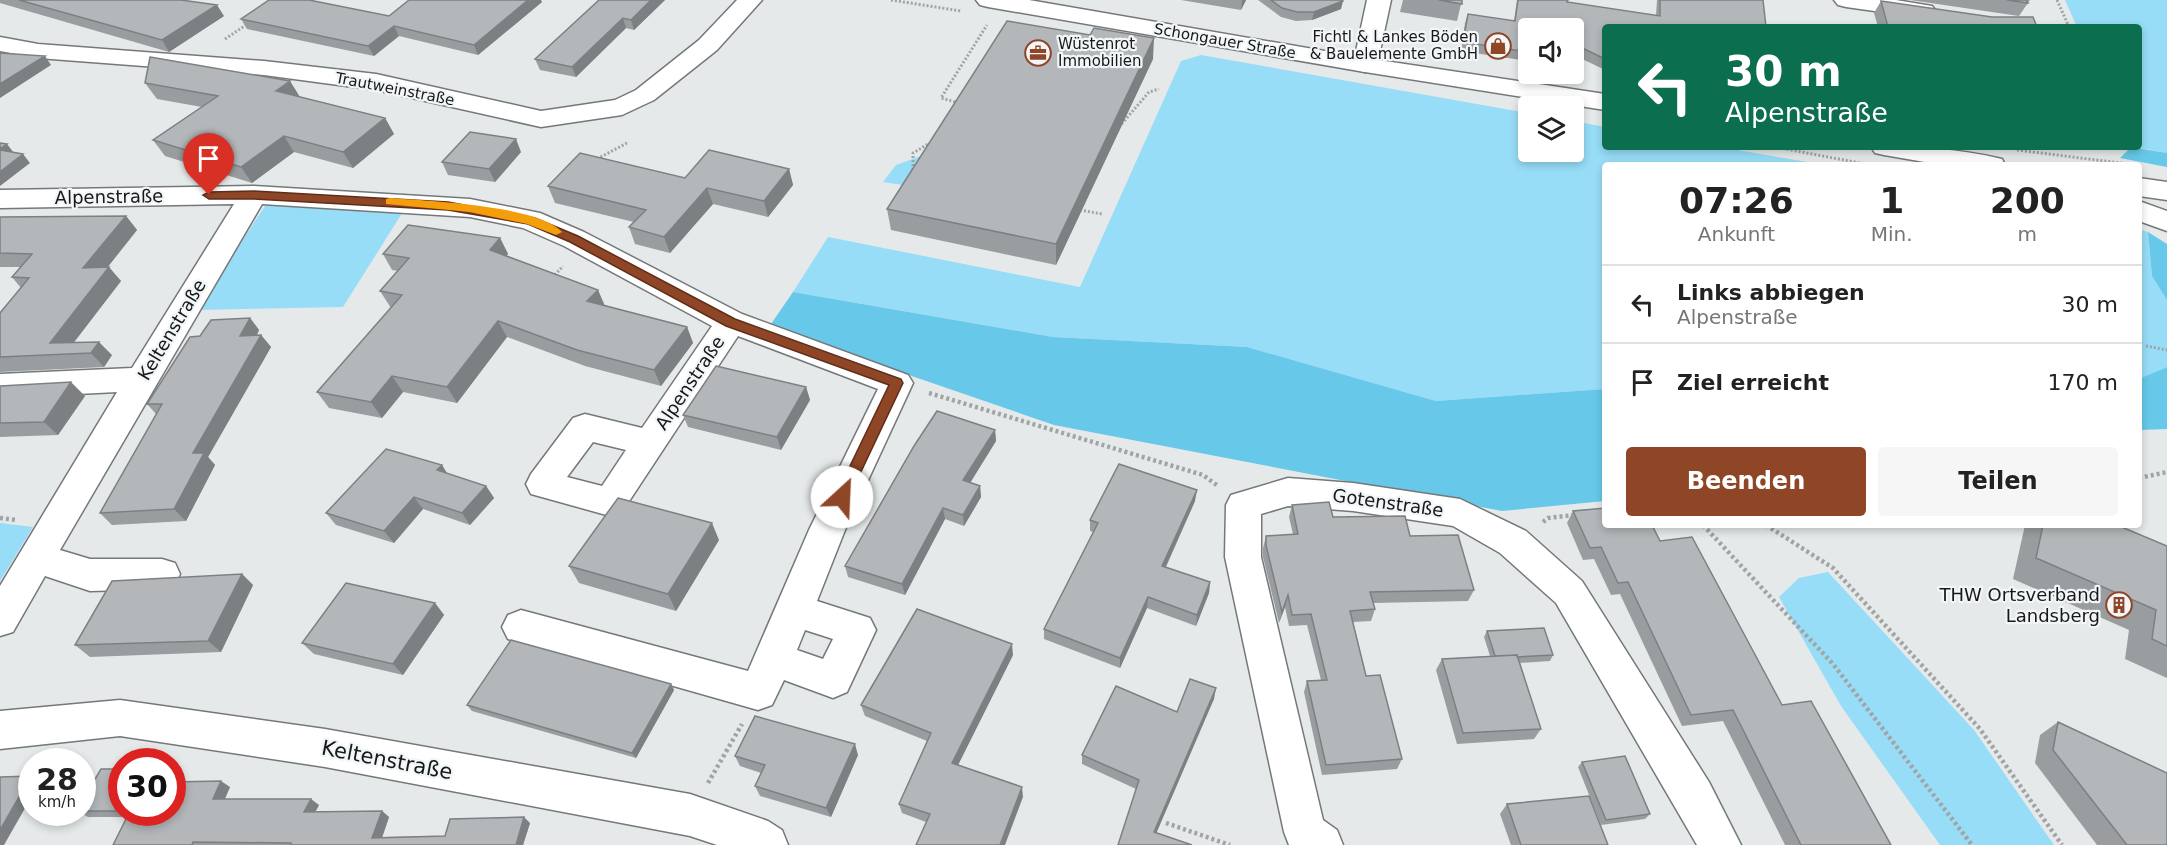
<!DOCTYPE html>
<html lang="de">
<meta charset="utf-8">
<style>
:root{--surface:#fff;--page:#f6f6f6;--text:#222;--muted:#767676;--line:#e0e0e0;--accent:#8f4627}
body{margin:0;font-family:"DejaVu Sans",sans-serif;background:var(--page);color:var(--text);height:100vh;display:flex;flex-direction:column;font-size:22px;white-space:nowrap}
*{box-sizing:border-box;margin:0}
p{font-size:20px;color:var(--muted)}
.icon{flex:none;width:33px;height:33px;fill:none;stroke:currentColor;stroke-width:2;stroke-linecap:round;stroke-linejoin:round}
.map{position:relative;flex:1;overflow:hidden}
.sheet{position:absolute;left:1602px;top:162px;width:540px;height:366px;display:flex;flex-direction:column;background:var(--surface);border-radius:6px;box-shadow:0 3px 9px #0003}
.sheet>*{flex:none}
.top-card{position:absolute;left:1602px;top:24px;width:540px;height:126px;border-radius:6px;box-shadow:0 3px 9px #0003;background:#0b6e4f;color:#fff;overflow:hidden}
.tools{position:absolute;left:1518px;top:18px;display:grid;gap:12px}
.tools a{display:grid;place-items:center;width:66px;height:66px;border-radius:6px;background:var(--surface);box-shadow:0 3px 9px #0003;font-size:30px}
.speed{position:absolute;left:18px;top:748px;display:flex;gap:12px;font-size:30px;font-weight:700;text-align:center}
.speed>*{display:grid;place-content:center;width:78px;height:78px;border-radius:50%;background:var(--surface);box-shadow:0 3px 9px #0003;line-height:1}
.speed small{font-size:15px;font-weight:400}
.speed .limit{border:9px solid #d22;background:#fff;color:#111}
.pin{position:absolute;display:grid;place-items:center;width:51px;height:51px;color:#fff;margin:-62px -26px;border-radius:50% 50% 50% 0;rotate:-45deg;box-shadow:0 0 6px #0007}
.pin .icon{rotate:45deg}
.me{position:absolute;width:66px;margin:-33px;rotate:25deg;stroke-linejoin:round;filter:drop-shadow(0 0 4px #0008)}
.turn{display:flex;align-items:center;gap:21px;height:126px;padding:0 24px;font-size:27px}
.turn .icon{width:78px;height:78px;stroke-width:2.5}
.turn b{display:block;font-size:42px;line-height:51px}
.eta{display:flex;justify-content:space-evenly;align-items:center;height:102px;text-align:center}
.eta b{font-size:36px;font-weight:700;line-height:42px}
.cta{display:flex;gap:12px;margin-top:auto;padding:12px 24px}
.cta a{flex:1;height:69px;border-radius:6px;background:var(--accent);color:#fff;font-size:24px;font-weight:700;line-height:69px;text-align:center}
.cta a+a{background:var(--page);color:var(--text)}
ul{padding:0;list-style:none}
li{display:flex;align-items:center;gap:18px;height:78px;padding:0 24px;border-top:2px solid var(--line)}
li div{flex:1}
li b{display:block;font-size:22px}
li em{font-style:normal}
.map>svg:first-child{display:block}
</style>
<div class="map">
<svg width="2167" height="845" viewBox="0 0 2167 845">
<rect width="100%" height="100%" fill="#e5e9ea"/>
<path fill="#97ddf7" d="M2065,0H2167V153L2135,147H2139V27H2077Z
M1201,55L1528,113V152H1574V121L1605,127V147H1720L1825,165H1605V389L1436,401L1247,347L1053,337L793,292L828,237L1080,287L1181,61Z
M929,153L909,186L883,182L896,165Z
M267,203L404,210L343,307L196,310Z
M2139,229L2148,232L2152,276L2167,300V367L2140,379Z
M0,523L33,527L0,581Z
M1828,572L1974,730L2054,845H1940L1841,706L1779,597L1799,578Z"/>
<path fill="#67c8e9" d="M2131,147L2167,153V167L2120,158Z
M2148,232L2167,244V300L2152,276Z
M793,292L1053,337L1247,347L1436,401L1605,389V501L1502,511L1054,425L769,327Z
M2167,367V429L2139,430V379Z"/>
<g fill="none" stroke-linecap="round" stroke-linejoin="round">
<g stroke="#75787a" stroke-width="3">
<path id="minor" d="M737,0H762L717,50L654,100L622,115L541,127L376,90L264,75L38,58L0,51V37L38,44L264,61L376,74L541,111L615,100L636,90L699,40Z
M1367,0H1391L1377,65L1374,70L1365,72L1356,70L1353,65Z
M1834,0H1896L1932,6L1936,11L1932,16L1924,18L1846,7L1838,5Z
M254,186L470,199L540,213L584,232L742,314L908,375L913,383L845,530L817,601L870,618L876,630L847,692L833,698L784,680L772,705L758,710L508,639L502,627L508,615L521,610L748,671L809,530L878,389L738,336L622,512L610,516L531,494L526,484L531,474L573,418L585,414L642,428L712,326L564,246L523,228L470,217L262,204L60,550L90,559H162L175,563L180,574L175,585L162,589L90,591L45,576L13,632L0,636V586L117,392L0,398V374L132,368L234,204L0,208V190ZM593,442L626,450L602,486L567,477ZM805,630L833,639L823,659L797,650Z
M2139,201L2167,211V231L2139,221Z
M1288,478L1353,483L1460,499L1526,531L1582,581L1709,782L1741,845H1697L1556,603L1500,553L1453,526L1353,511L1288,506L1261,514V557L1323,820L1337,830L1343,845H1289L1284,832L1225,557L1226,505L1231,495Z
M120,700L325,729L690,794L768,821L782,830L788,845H717L690,836L325,767L120,736L0,749V711Z"/>
</g>
<g stroke="#75787a" stroke-width="3">
<path id="major" d="M976,0H1029L1365,58L1605,94V110L1365,72L988,7L980,5Z
M1871,147C1915,147 1958,148 2002,159L2005,165H1942L1884,155L1875,153Z
M2139,178L2167,182V200L2139,196Z"/>
</g>
<path stroke="#a0a4a4" stroke-width="3" stroke-dasharray="2 2" stroke-linecap="butt" d="M891,0L961,11
M2057,0L2069,27
M225,39L249,23
M959,103L941,98L987,25
M1119,127L1149,92L1159,89
M1775,147L1860,163
M2017,150L2128,164
M597,159L627,143
M913,170V153L930,143
M1080,210L1102,214
M552,278L563,266
M2146,346L2167,350"/>
<path stroke="#a0a4a4" stroke-width="4.5" stroke-dasharray="3 3" stroke-linecap="butt" d="M929,393L1203,475L1218,486
M2139,478L2167,472
M0,518L17,520
M1543,522L1548,518L1574,515
M1703,525L1833,664L1972,845
M1766,525L1833,568L1980,729L2062,845
M708,783L742,724
M1166,823L1230,845"/>
<use href="#minor" fill="#fff" fill-rule="evenodd"/>
<use href="#major" fill="#fff" fill-rule="evenodd"/>
</g>
<path fill="#9a9d9f" d="M0,0H181L224,16L169,52L0,3Z
M599,0H665L634,30L626,28L576,77L540,70L535,59Z
M1181,0H1246L1241,10Z
M1258,0H1342L1341,9L1312,20L1296,21L1281,17Z
M1403,0H1462L1457,21L1400,12Z
M1517,0H1568L1567,2L1656,15L1657,0H1763L1605,27V70L1574,55V28H1528V61L1461,51L1465,23L1468,14L1514,21Z
M1910,0H2030L2019,16Z
M1881,1L1992,17L2037,27H1878L1874,13Z
M542,2L478,55L399,36L374,56L247,29L241,19L389,16Z
M1153,59L1056,265L891,230L887,209Z
M145,83L300,97L385,118L394,134L353,168L294,152L252,183L165,156L153,140L202,107L157,99Z
M521,152L495,182L448,175L442,162Z
M789,169L793,185L768,217L713,204L670,253L635,244L629,227L634,222L555,203L548,186L685,178Z
M126,216L137,230L107,267L121,281L74,342L112,355L104,367L0,372V313L21,288L12,277L20,267H0V217Z
M500,238L508,254L506,256L598,290L604,306L687,327L693,343L661,386L585,366L507,337L457,403L403,392L382,418L329,408L317,392L391,308L380,291L398,271L392,270L383,254Z
M250,318L259,330L257,335H261L271,347L208,457L215,465L186,521L112,525L100,513L156,414L147,404L200,336Z
M0,386L85,396L58,435L0,437Z
M806,387L810,400L781,450L688,427L683,415Z
M995,430L996,441L970,483L980,486L981,497L964,526L945,519L905,595L848,577L845,566Z
M442,465L447,474L486,486L494,498L470,525L423,509L394,543L336,525L326,513Z
M1195,501L1166,567L1210,582L1209,593L1196,626L1147,608L1120,668L1044,639V629L1093,532L1090,531V520Z
M1292,505L1333,517L1410,536L1474,590L1468,601L1373,603L1375,609L1371,621L1353,622L1366,676L1402,759L1397,769L1322,775L1304,692L1307,681L1321,680L1307,625L1289,626L1285,607L1279,623L1263,557V548L1266,536L1293,534L1289,517Z
M1573,511L1660,541L1782,705L1891,845H1785L1723,721L1682,726L1620,594L1611,595L1594,559L1583,560L1567,523Z
M2025,525H2117L2167,546V678L2125,659L2129,630L2013,579Z
M719,540L676,611L579,583L569,566Z
M242,574L253,585L221,652L90,657L75,645Z
M435,603L444,615L403,675L314,654L302,643Z
M1487,631L1553,655L1550,661L1519,663L1541,729L1534,739L1457,744L1436,670L1442,659L1490,656L1484,637Z
M1013,655L958,765L1023,797L926,822L902,813L899,804L927,741L865,716L861,705Z
M671,684L674,690L636,758L472,711L467,705Z
M1214,699L1118,845L1136,789L1082,764V755L1177,712Z
M2058,722L2167,845H2097L2035,763L2040,735Z
M858,755L831,817L760,796L755,786L761,773L740,766L735,756Z
M1582,762L1650,814L1645,819L1601,825L1578,767Z
M122,769V813H172L230,787L224,799L319,805L315,812L382,811L389,817L382,837L445,836L530,823L523,845H113L127,817H88L81,813H82V801Z
M1507,804L1608,845H1511L1500,814Z"/>
<path fill="#7d8082" d="M528,0H541L542,2L478,55L474,45Z
M651,0H665L634,30L631,20Z
M1242,0H1246L1241,10L1242,1Z
M1343,1L1341,9L1312,20L1314,12Z
M217,5L224,16L169,52L162,40Z
M623,18L626,28L576,77L572,67Z
M394,26L399,36L374,56L368,46Z
M1154,38L1153,59L1056,265V244Z
M45,56L51,65L0,98V84Z
M290,81L300,97L276,91Z
M385,118L394,134L353,168L343,152Z
M284,136L294,152L252,183L241,167Z
M516,139L521,152L495,182L489,169Z
M7,144L14,153L0,152V149Z
M23,154L30,163L0,186V172Z
M789,169L793,185L768,217L764,201Z
M707,188L713,204L670,253L664,237Z
M126,216L137,230L96,282L83,268Z
M500,238L508,254L499,266L490,250Z
M109,267L121,281L65,354L50,343Z
M598,290L605,306L587,301Z
M250,318L259,330L250,348L240,336Z
M498,321L507,337L457,403L447,387Z
M687,327L693,343L661,386L654,370Z
M261,335L271,347L208,457L215,465L186,521L174,509L193,453Z
M99,342L112,355L104,367L91,353Z
M392,376L403,392L382,418L371,402Z
M71,382L85,396L58,435L44,422Z
M806,387L810,400L781,450L777,437Z
M995,430L996,441L965,491L963,480Z
M442,465L450,478L437,470Z
M486,486L494,498L470,525L462,513Z
M980,486L981,497L964,526L963,515Z
M1197,490L1195,501L1161,577L1162,566Z
M414,497L423,509L394,543L384,531Z
M943,508L945,519L905,595L902,584Z
M712,523L719,540L676,611L668,594Z
M242,574L253,585L221,652L208,641Z
M1210,582L1209,593L1196,626L1197,615Z
M1288,595L1285,607L1279,623L1282,612Z
M1148,597L1147,608L1120,668V658Z
M435,603L444,615L403,675L393,664Z
M1012,644L1013,655L954,773L952,763Z
M671,684L674,690L636,758L632,753Z
M1216,688L1214,699L1153,841L1154,832Z
M855,744L858,755L831,817L826,808Z
M31,776L32,796L4,845H0V830Z
M221,781L230,787L222,806L213,799Z
M1022,787L1023,797L1005,845H1000Z
M311,799L319,805L312,818L304,812Z
M382,811L389,817L380,844L372,838Z
M524,817L530,823L523,845H516Z"/>
<path fill="#b3b7b9" stroke="#7d8082" stroke-width="1.5" d="M19,0H181L217,5L162,40Z
M269,0H309L389,16L409,0H528L474,45L394,26L368,46L241,19Z
M599,0H651L631,20L623,18L572,67L535,59Z
M1271,0H1342L1343,1L1314,12H1297L1282,8Z
M1439,0H1462V4Z
M1518,0H1568L1567,2L1660,16V0H1763L1766,27H1605V59L1574,44V28H1528V52L1463,42L1468,14L1515,21Z
M2007,0H2026L2028,3Z
M1881,1L1992,17H2033L2037,27H1888Z
M1007,21L1090,35L1094,28L1154,38L1056,244L887,209Z
M0,53L45,56L0,84Z
M150,57L290,81L276,91L385,118L343,152L284,136L241,167L153,140L218,96L145,83Z
M470,132L516,139L489,169L442,162Z
M0,143L7,144L0,149Z
M0,150L23,154L0,172Z
M709,150L789,169L764,201L707,188L664,237L629,227L646,210L548,186L580,153L685,178Z
M126,216L83,268L109,267L50,343L99,342L91,353L0,357V313L29,278L12,277L32,254L0,253V217Z
M408,225L500,238L490,250L598,290L587,301L687,327L654,370L577,350L498,321L447,387L392,376L371,402L317,392L402,295L380,291L409,258L383,254Z
M250,318L240,336L261,335L193,453H204L174,509L100,513L162,404H147L190,337L200,336L211,320Z
M716,366L806,387L777,437L683,415Z
M71,382L44,422L0,423V386Z
M937,411L995,430L963,480L980,486L963,515L943,508L902,584L845,566L914,446Z
M386,449L442,465L437,470L486,486L462,513L414,497L384,531L326,513Z
M1119,464L1197,490L1162,566L1210,582L1197,615L1148,597L1120,658L1044,629L1098,523L1090,520Z
M618,498L712,523L668,594L569,566Z
M1329,502L1333,517L1405,516L1410,536L1458,535L1474,590L1370,592L1375,609L1350,611L1366,676L1380,675L1402,759L1326,765L1307,681L1327,680L1311,614L1292,615L1288,595L1282,612L1266,545V536L1298,534L1292,505Z
M1605,508V525H1652L1660,541L1692,537L1782,705L1811,701L1891,845H1801L1733,710L1691,715L1628,582L1618,583L1601,547L1590,548L1573,511Z
M2043,525H2117L2167,546V646L2152,639L2156,610L2036,558Z
M242,574L208,641L75,645L112,581Z
M346,583L435,603L393,664L302,643Z
M917,609L1012,644L952,763L1022,787L1000,845H916L930,814L899,804L931,733L861,705Z
M1544,628L1553,655L1517,657V655L1495,656L1487,631Z
M511,640L671,684L632,753L467,705Z
M1517,655L1541,729L1463,733L1442,659Z
M1190,679L1216,688L1154,832L1192,845H1118L1139,780L1082,755L1116,686L1177,712Z
M755,716L855,744L826,808L755,786L765,765L735,756Z
M2058,722L2167,773V845H2127L2053,750Z
M1625,756L1650,814L1606,820L1582,762Z
M101,769H122V811H82V801Z
M31,776L0,830V777Z
M221,781L213,799H311L304,812L382,811L372,838L445,836L450,819L524,817L516,845H291V843L193,842L192,845H113L129,813H172V782Z
M1589,796L1608,845H1521L1507,804Z"/>
<path fill="#8f4627" stroke="#5d2e19" stroke-width="1.5" d="M254,191L448,202L535,218L578,236L735,319L901,379L903,383L849,497L842,503L835,497L889,385L726,326L570,242L528,224L448,210L254,199H209L203,195L209,192Z"/>
<path fill="#f59e0b" d="M390,198C426,201 538,205 562,232L556,235L527,224L470,212L386,204V199Z"/>
<defs>
<g id="shop-ring" transform="scale(1.35)"><circle r="9.5" fill="#f2f6f8" stroke="#8f4627" stroke-width="1.5"/><path d="M-5-2.5h2.3a2.7 3.5 0 0 1 5.4 0H5L5.5 6h-11ZM-1.5-2.5h3a1.5 2.3 0 0 0-3 0Z" fill="#8f4627"/></g>
<g id="office-ring" transform="scale(1.35)"><circle r="9.5" fill="#f2f6f8" stroke="#8f4627" stroke-width="1.5"/><path d="M-6-3h4V-5.5h4V-3h4V5H-6ZM-1-4.5V-3h2v-1.5ZM-6 0V1H6V0Z" fill="#8f4627"/></g>
<g id="building-ring" transform="scale(1.35)"><circle r="9.5" fill="#f2f6f8" stroke="#8f4627" stroke-width="1.5"/><path d="M-4-6H4V6H1V3H-1V6H-4ZM-2.5-4.3h1.7v1.8h-1.7ZM.8-4.3h1.7v1.8H.8ZM-2.5-1h1.7V.8h-1.7ZM.8-1h1.7V.8H.8Z" fill="#8f4627"/></g>
</defs>
<g fill-rule="evenodd">
<use href="#shop-ring" x="1498" y="46"/>
<use href="#office-ring" x="1038" y="53"/>
<use href="#building-ring" x="2119" y="605"/>
</g>
<g text-anchor="middle" stroke-width="4.5" stroke-linejoin="round" paint-order="stroke">
<g font-size="15" fill="#171919" stroke="#f2f6f8" text-anchor="end">
<text x="1478" y="42">Fichtl &amp; Lankes Böden<tspan x="1478" dy="17">&amp; Bauelemente GmbH</tspan></text>
<text x="1058" y="49" text-anchor="start">Wüstenrot<tspan x="1058" dy="17">Immobilien</tspan></text>
</g>
<g font-size="15" fill="#171919" stroke="#f2f6f8">
<text transform="translate(1225 41) rotate(10)" y="5">Schongauer Straße</text>
<text transform="translate(395 89) rotate(11)" y="5">Trautweinstraße</text>
</g>
<g font-size="18" fill="#171919" stroke="#f2f6f8">
<text transform="translate(109 197) rotate(-1)" y="6">Alpenstraße</text>
<text transform="translate(172 330) rotate(-59)" y="6">Keltenstraße</text>
<text transform="translate(690 383) rotate(-56)" y="6">Alpenstraße</text>
<text transform="translate(1388 503) rotate(8)" y="6">Gotenstraße</text>
</g>
<g font-size="18" fill="#171919" stroke="#f2f6f8" text-anchor="end">
<text x="2100" y="601">THW Ortsverband<tspan x="2100" dy="21">Landsberg</tspan></text>
</g>
<g font-size="21" fill="#171919" stroke="#f2f6f8">
<text transform="translate(387 760) rotate(11)" y="7">Keltenstraße</text>
</g>
</g>
</svg>
<div class="tools">
<a><svg class="icon" aria-label="sound" viewBox="0 0 24 24"><path d="M4 9h4l5-4v14l-5-4H4zM17 9q2 3 0 6"/></svg></a>
<a><svg class="icon" aria-label="layers" viewBox="0 0 24 24"><path d="M12 4l9 5-9 5-9-5zM3 14l9 5 9-5"/></svg></a>
</div>
<div class="speed"><div>28<small>km/h</small></div><div class="limit">30</div></div>
<div class="pin" style="left:209px;top:195px;background:#d93025"><svg class="icon" aria-label="arrive" viewBox="0 0 24 24"><path d="M6 21V4h12l-3 4 3 4H6"/></svg></div>
<svg class="me" style="left:842px;top:497px" viewBox="-20 -20 40 40"><circle r="19" fill="#fff"/><path d="M0-13L10 11 0 6-10 11z" fill="#8f4627"/></svg>
<div class="top-card">
<div class="turn"><svg class="icon" aria-label="left" viewBox="0 0 24 24"><path d="M17 20v-9H6M10 6l-5 5 5 5"/></svg><div><b>30 m</b>Alpenstraße</div></div>
</div>
<section class="sheet">
<div class="eta">
<div><b>07:26</b><p>Ankunft</p></div>
<div><b>1</b><p>Min.</p></div>
<div><b>200</b><p>m</p></div>
</div>
<ul>
<li><svg class="icon" aria-label="left" viewBox="0 0 24 24"><path d="M17 20v-9H6M10 6l-5 5 5 5"/></svg><div><b>Links abbiegen</b><p>Alpenstraße</p></div><em>30 m</em></li>
<li><svg class="icon" aria-label="arrive" viewBox="0 0 24 24"><path d="M6 21V4h12l-3 4 3 4H6"/></svg><div><b>Ziel erreicht</b></div><em>170 m</em></li>
</ul>
<div class="cta"><a>Beenden</a><a>Teilen</a></div>
</section>
</div>
